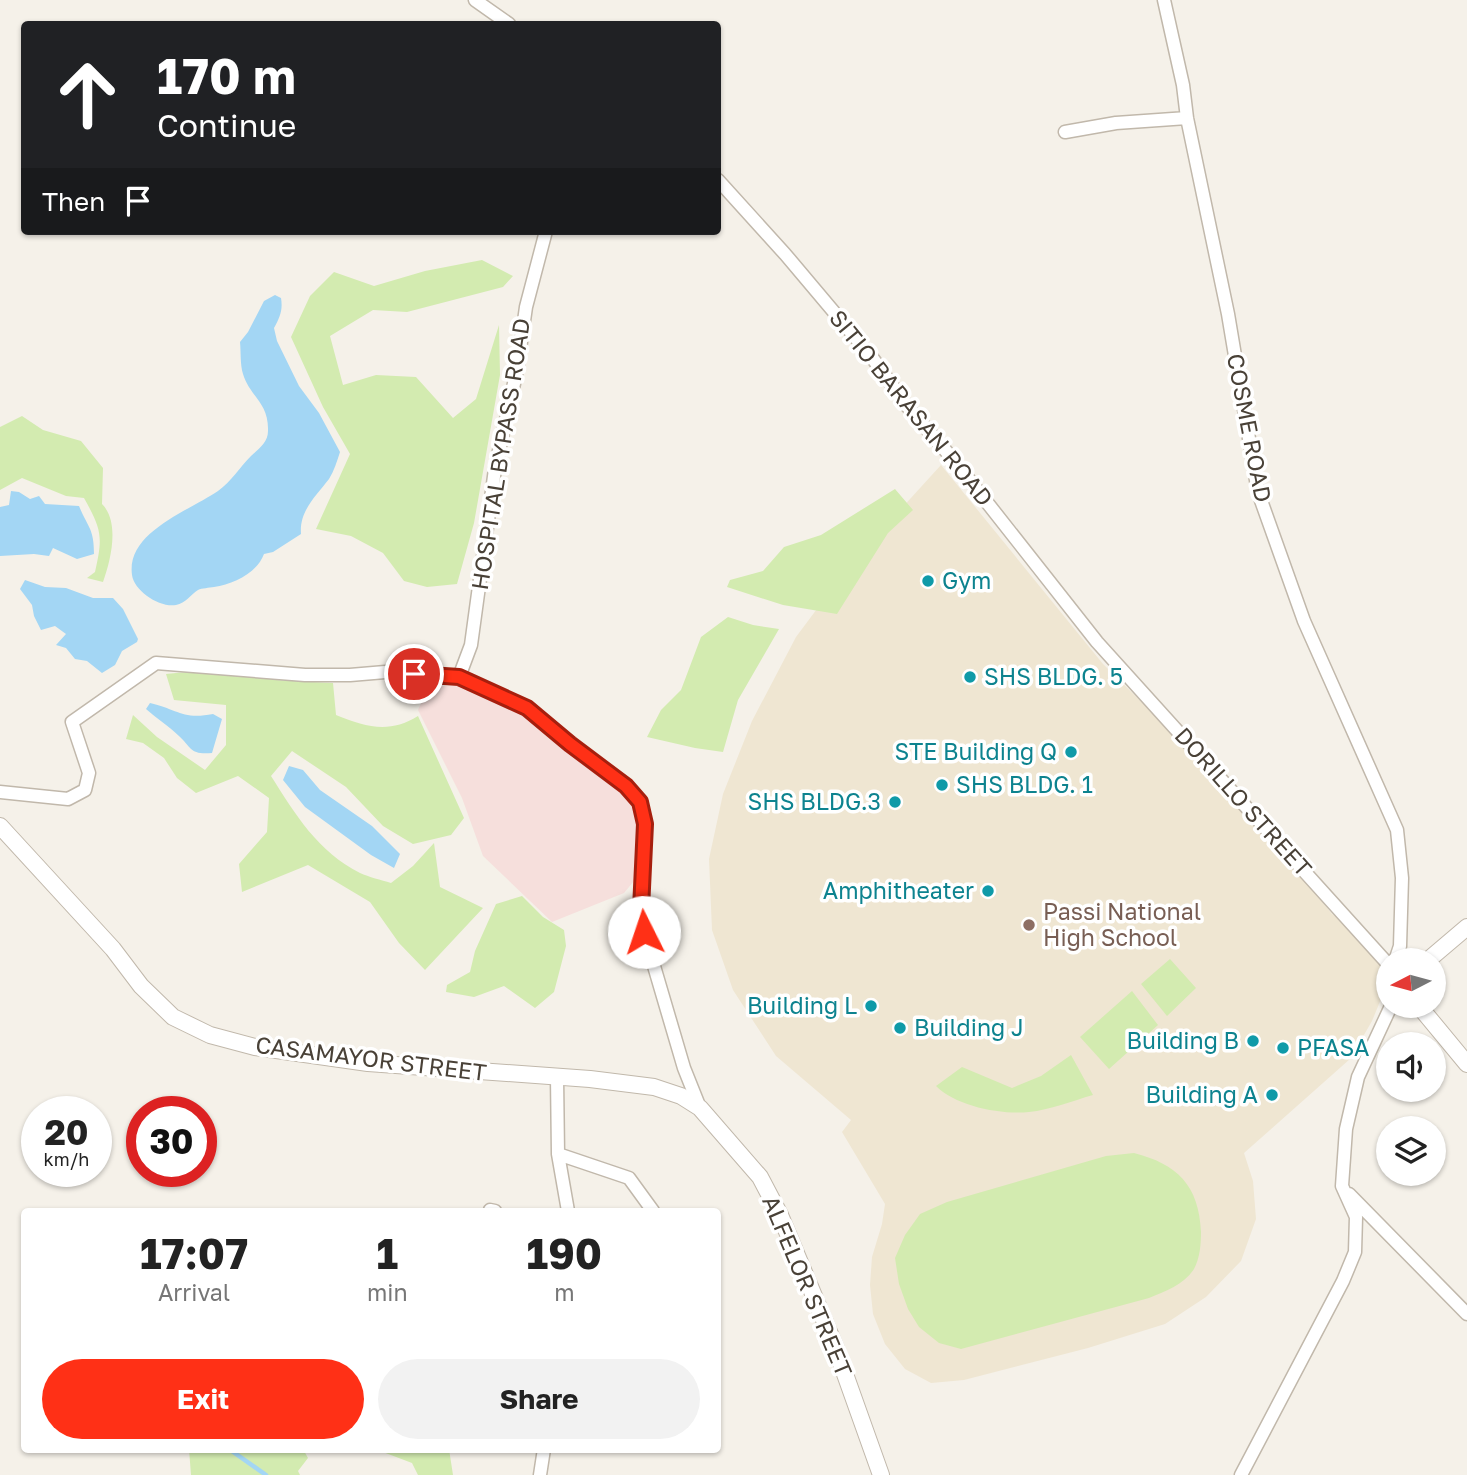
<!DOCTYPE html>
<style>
:root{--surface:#fff;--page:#f2f2f2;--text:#222;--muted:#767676;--accent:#ff3016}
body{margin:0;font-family:"Golos Text",sans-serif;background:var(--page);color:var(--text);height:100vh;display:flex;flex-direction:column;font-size:26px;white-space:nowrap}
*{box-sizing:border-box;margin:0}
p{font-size:23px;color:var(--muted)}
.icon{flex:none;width:38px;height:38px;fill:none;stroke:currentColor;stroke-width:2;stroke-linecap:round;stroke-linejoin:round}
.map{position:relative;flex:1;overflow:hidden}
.sheet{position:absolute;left:21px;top:1208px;width:700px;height:245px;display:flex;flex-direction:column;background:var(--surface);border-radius:7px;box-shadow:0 2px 5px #0004}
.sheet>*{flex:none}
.hud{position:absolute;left:21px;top:21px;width:700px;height:214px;border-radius:7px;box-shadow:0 2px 5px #0004;background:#202124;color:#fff;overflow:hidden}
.needle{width:46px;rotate:264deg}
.fabs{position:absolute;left:1376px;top:948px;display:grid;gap:14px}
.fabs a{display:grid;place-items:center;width:70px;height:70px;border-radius:50%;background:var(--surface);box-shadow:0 2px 5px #0004;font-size:35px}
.speed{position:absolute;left:21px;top:1096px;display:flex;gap:14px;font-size:35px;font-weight:700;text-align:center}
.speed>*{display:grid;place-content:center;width:91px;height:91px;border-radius:50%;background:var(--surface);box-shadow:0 2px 5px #0004;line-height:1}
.speed small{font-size:18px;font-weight:400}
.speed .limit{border:10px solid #d22;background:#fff;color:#111}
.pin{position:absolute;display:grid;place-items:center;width:60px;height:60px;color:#fff;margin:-30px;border:4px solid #fff;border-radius:50%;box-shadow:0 2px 7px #0007}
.me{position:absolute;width:77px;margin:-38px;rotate:356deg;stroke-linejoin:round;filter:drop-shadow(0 0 5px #0008)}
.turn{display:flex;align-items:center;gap:24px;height:147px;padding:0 21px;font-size:32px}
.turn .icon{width:91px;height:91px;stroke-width:2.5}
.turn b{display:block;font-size:49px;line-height:60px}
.then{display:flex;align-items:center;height:66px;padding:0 21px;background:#0003;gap:14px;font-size:26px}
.eta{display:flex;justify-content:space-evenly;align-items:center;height:119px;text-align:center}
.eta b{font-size:42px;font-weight:700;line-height:49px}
.action{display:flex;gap:14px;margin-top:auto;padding:14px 21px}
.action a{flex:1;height:80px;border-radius:42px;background:var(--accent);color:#fff;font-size:28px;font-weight:700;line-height:80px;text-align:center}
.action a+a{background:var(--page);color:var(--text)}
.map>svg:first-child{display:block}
</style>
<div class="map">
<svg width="1467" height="1475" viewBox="0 0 1467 1475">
<rect width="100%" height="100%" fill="#f5f1e9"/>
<path fill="#efe6d2" d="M941,465L1103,664L1175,735L1300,873L1332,914L1341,920L1388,975V982L1372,1021L1350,1059L1244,1153L1253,1181L1256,1219L1241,1261L1206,1297L1165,1324L1088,1348L964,1380L931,1383L905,1369L885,1344L873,1314L870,1285L872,1257L882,1224L885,1204L842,1132L851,1120L776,1056L733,990L712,930L709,859L723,794L752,721L796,637L849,566Z"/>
<path fill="#f6dfdc" d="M459,685L531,718L561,746L625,791L636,807L640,846L638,876L624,893L552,922L483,856L462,798L418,710L428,687Z"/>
<path fill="#d3ebb0" d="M482,260L513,276L503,287L407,312L373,310L330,336L343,385L376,375L416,377L453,418L476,399L499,325L500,375L474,523L457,584L427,587L404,581L383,553L351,536L316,529L350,454L323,407L291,337L310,296L334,272L374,286L425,271Z
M22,416L43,430L81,441L103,468L102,504C120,522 111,560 103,582L87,578L95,572C103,537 102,530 84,498L66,496L22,478L0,490V427Z
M895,489L913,510L888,533L837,614L783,605L727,587L730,580L763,571L784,547L821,535Z
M728,617L753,625L779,629L738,700L723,752L695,748L647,737L661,710L681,690L701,637Z
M216,669L276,680L333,683L336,715C366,727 389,734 418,716L464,818L451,835L413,844L383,826L346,787L292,751L271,776C295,814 318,852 360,873C369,877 381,880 391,883L413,866L434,843L440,887L483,908L425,970L399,943L370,902L308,865L242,892L239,864L267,832L269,798L238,776L196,793L177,778L164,758L143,743L126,739L133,715L157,737L205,770L226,745V705L174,700L166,674Z
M522,896L543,917L564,930L566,946L554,992L535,1008L504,986L474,997L446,992L447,985L470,972L475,951L496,904Z
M1170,959L1196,988L1167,1016L1141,984Z
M1132,991L1158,1025L1109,1069L1080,1037Z
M1071,1055L1093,1095C1072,1101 1050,1110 1029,1112C1000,1115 956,1106 936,1086L962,1067L1012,1088L1041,1076Z
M1134,1153C1177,1164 1199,1185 1201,1232C1201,1244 1200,1258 1194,1269C1184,1285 1165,1291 1149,1298L961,1349L939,1343L919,1327L908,1309L899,1284L895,1258L905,1235L920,1214L947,1202L1106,1156Z
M189,1449H303L308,1458L298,1471L300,1475H191Z
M375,1449H449L453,1475H418L412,1463Z"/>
<path fill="#a3d6f4" d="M275,295L281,298C283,310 280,317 274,328L277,341L299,386L319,413L340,452C337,461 334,471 329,479C316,496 299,511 301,534L273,552L264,554C257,573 234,584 214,587C209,588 202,588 198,590C190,595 186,603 176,605C160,608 134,591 132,575C126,532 189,511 218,491C231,482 240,467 251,456C258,449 268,443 268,431C269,402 250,397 243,374C240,364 241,352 240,342L248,332L264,301Z
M11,491L19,492L30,499L39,496L45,504L79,506C88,528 94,528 94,554L77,559L53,548L49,556L34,554L0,556V507L9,505Z
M25,580L45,587L66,588L93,598H113L123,609L138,639L137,642L122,651L115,665L102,673L87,661L75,659L66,648L56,645L66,634L55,626L41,630L34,616L32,605L20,589Z
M150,703C177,709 182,720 213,714L222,719L212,753C190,755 192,748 179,736C169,726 157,719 146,709Z
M289,766L303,770L320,790L372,826L400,854L394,868L371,855L305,807L283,780Z"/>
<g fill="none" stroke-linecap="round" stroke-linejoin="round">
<path stroke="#a3d6f4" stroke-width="4.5" d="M229,1449L266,1475"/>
<g stroke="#c1b8ab" stroke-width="15">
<path id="minor" d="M475,0L509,24
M1164,0L1183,85L1187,118L1228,314L1258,492L1304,621L1397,830L1402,878L1400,946L1395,961
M1065,132L1116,123L1187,118
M718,180L785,254L871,356L907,406L952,458L1097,642L1388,964
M459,677L471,645L495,469L517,370L526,307L546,231
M0,792L68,799L85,790L89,773L72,722L156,663L305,675H350L397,671L431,676L459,677L527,708L570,744L626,786L640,802L645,824L641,910L644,932L684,1068L700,1108
M557,1077L558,1154L568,1211
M558,1154L629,1178L653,1211
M1349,1194L1467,1314
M490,1210L495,1211
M540,1475L544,1449
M1241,1475L1343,1281L1355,1252L1356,1217L1342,1186L1346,1129L1358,1077L1391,1006"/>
</g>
<g stroke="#c1b8ab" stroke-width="18">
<path id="tertiary" d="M0,826L113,949L141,986L173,1017L210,1035L255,1047L368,1063L590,1079L654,1087L681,1096L700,1108L760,1177L780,1215L835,1346L881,1475
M1427,961L1467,927
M1419,1006L1467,1064"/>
</g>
<use href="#minor" stroke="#fff" stroke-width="12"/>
<use href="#tertiary" stroke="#fff" stroke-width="16"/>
</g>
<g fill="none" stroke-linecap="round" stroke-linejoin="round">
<g stroke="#a61f0e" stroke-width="18">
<path id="route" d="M414,674L459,677L527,708L570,744L626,786L640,802L645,824L641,909L644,932"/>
</g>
<use href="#route" stroke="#ff3016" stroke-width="12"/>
</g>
<g fill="#0f9aa8" stroke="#fff" stroke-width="2.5">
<circle cx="928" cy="581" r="7"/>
<circle cx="970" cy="677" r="7"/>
<circle cx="1071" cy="752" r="7"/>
<circle cx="942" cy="785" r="7"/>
<circle cx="895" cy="802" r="7"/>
<circle cx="988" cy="891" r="7"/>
<circle cx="871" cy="1006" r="7"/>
<circle cx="900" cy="1028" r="7"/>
<circle cx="1253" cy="1041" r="7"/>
<circle cx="1283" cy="1048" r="7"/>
<circle cx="1272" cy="1095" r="7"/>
</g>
<circle fill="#8d6e63" stroke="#fff" stroke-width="2.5" cx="1029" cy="925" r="7"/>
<g text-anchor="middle" stroke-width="7" stroke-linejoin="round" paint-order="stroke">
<g font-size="23" fill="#494137" stroke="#fff">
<text transform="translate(911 408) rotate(51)" y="8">SITIO BARASAN ROAD</text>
<text transform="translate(1249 428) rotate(79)" y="8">COSME ROAD</text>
<text transform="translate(501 454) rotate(-81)" y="8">HOSPITAL BYPASS ROAD</text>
<text transform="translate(1243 802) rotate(48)" y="8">DORILLO STREET</text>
<text transform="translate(371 1059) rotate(7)" y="8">CASAMAYOR STREET</text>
<text transform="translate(807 1286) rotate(67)" y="8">ALFELOR STREET</text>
</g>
<g font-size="23" fill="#0d838f" stroke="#fff" text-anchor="end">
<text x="942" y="589" text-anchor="start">Gym</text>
<text x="984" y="685" text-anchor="start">SHS BLDG. 5</text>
<text x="1057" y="760">STE Building Q</text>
<text x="956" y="793" text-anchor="start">SHS BLDG. 1</text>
<text x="881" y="810">SHS BLDG.3</text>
<text x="974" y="899">Amphitheater</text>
<text x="857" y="1014">Building L</text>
<text x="914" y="1036" text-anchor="start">Building J</text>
<text x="1239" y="1049">Building B</text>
<text x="1297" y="1056" text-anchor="start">PFASA</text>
<text x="1258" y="1103">Building A</text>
</g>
<g font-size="23" fill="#785e54" stroke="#fff" text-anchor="start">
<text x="1043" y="920">Passi National<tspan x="1043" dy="26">High School</tspan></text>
</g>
</g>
</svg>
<div class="fabs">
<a><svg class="needle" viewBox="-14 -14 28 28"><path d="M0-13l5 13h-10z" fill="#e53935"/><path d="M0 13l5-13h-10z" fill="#767676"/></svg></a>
<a><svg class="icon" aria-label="sound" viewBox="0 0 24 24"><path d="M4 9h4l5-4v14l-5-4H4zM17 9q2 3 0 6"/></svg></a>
<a><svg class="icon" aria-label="layers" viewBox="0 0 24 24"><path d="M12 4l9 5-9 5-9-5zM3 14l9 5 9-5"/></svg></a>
</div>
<div class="speed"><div>20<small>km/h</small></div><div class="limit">30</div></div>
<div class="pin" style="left:414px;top:674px;background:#d93025"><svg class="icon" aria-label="arrive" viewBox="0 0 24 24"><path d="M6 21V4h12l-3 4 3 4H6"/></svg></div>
<svg class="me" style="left:644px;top:932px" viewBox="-20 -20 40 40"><circle r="19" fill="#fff"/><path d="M0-13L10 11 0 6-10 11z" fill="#ff3016"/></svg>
<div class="hud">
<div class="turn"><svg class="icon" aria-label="ahead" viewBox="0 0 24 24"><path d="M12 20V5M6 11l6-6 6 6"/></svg><div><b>170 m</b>Continue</div></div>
<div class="then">Then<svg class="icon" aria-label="arrive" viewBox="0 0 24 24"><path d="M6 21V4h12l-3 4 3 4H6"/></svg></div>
</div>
<section class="sheet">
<div class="eta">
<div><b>17:07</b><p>Arrival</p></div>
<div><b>1</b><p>min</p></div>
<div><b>190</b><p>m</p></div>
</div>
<div class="action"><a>Exit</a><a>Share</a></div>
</section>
</div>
